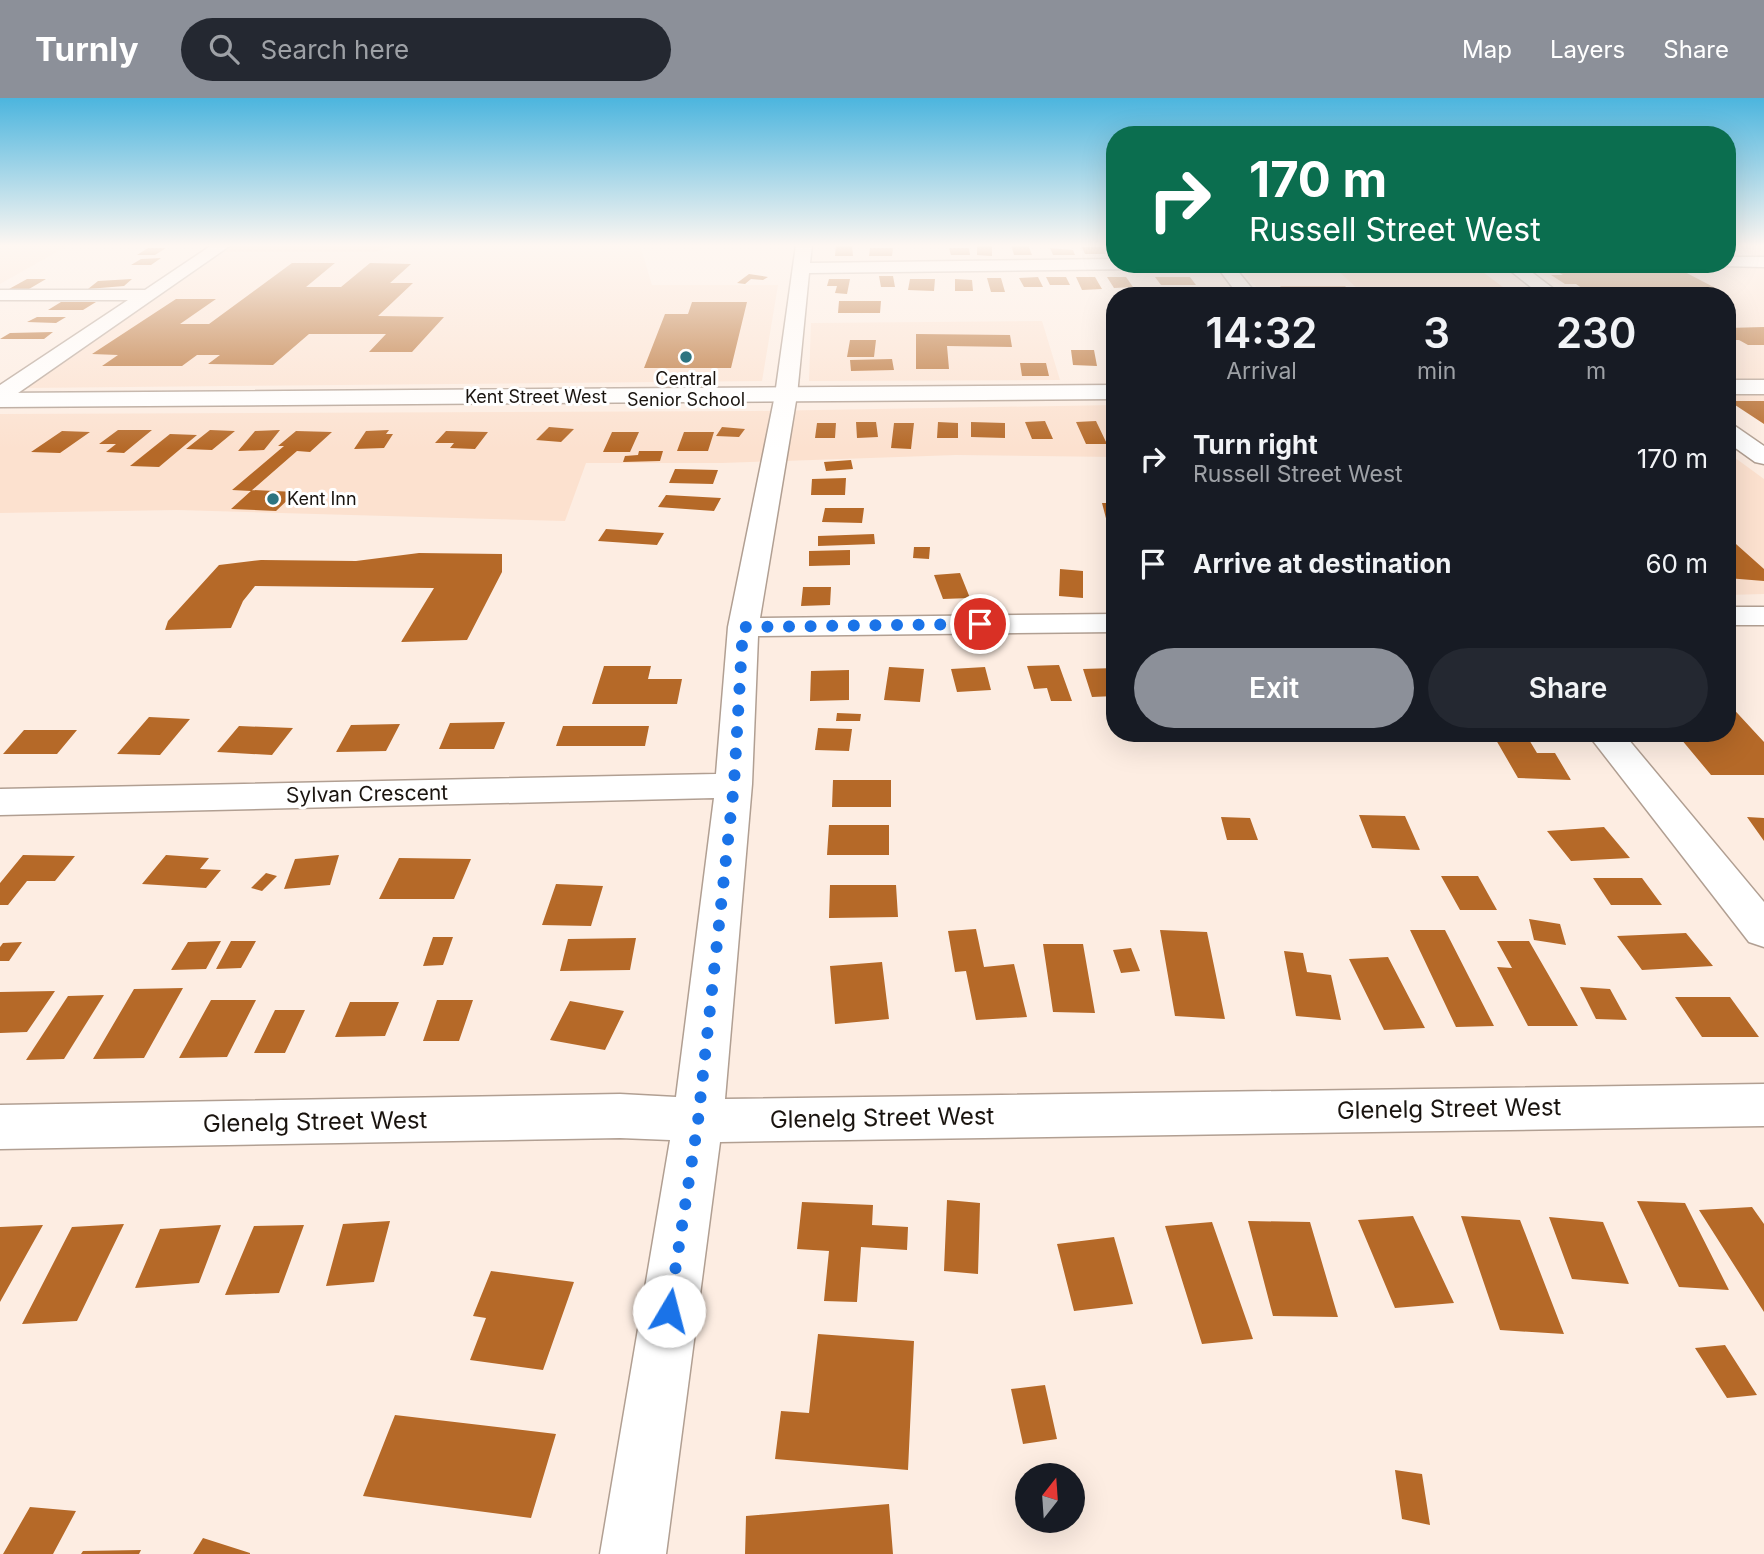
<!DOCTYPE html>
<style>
:root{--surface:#171b24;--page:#242831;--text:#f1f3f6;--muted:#9ea1a6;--accent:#8c9099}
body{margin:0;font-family:Inter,sans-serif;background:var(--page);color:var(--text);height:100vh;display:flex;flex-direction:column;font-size:26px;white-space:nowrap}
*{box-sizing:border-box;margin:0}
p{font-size:23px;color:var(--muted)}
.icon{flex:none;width:38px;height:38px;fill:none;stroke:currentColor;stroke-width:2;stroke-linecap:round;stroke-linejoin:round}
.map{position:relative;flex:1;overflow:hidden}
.drawer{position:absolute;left:1106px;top:189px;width:630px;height:455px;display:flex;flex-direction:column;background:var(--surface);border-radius:28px;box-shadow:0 7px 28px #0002}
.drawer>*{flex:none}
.banner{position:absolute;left:1106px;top:28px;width:630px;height:147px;border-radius:28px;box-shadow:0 7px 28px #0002;background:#0b6e4f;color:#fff;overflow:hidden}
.needle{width:46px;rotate:17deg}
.fabs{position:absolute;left:1015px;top:1365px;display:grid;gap:14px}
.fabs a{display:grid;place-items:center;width:70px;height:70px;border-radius:50%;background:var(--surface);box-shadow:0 7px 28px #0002;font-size:35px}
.pin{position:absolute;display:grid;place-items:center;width:60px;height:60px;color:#fff;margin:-30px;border:4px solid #fff;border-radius:50%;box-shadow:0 2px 7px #0007}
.me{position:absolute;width:77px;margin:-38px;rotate:8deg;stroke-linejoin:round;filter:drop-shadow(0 0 5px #0008)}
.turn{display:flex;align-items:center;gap:24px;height:147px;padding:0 28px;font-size:32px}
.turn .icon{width:91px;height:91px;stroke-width:2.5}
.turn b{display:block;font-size:49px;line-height:60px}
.eta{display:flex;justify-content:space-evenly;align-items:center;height:119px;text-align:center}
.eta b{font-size:42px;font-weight:600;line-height:49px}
.primary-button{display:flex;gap:14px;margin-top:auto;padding:14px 28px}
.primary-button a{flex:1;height:80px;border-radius:42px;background:var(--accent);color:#fff;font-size:28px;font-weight:600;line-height:80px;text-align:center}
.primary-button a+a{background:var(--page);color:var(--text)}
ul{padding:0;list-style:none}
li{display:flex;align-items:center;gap:21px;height:105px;padding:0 28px}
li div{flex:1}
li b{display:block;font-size:26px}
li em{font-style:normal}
header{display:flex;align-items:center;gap:42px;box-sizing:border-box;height:98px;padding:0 35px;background:var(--accent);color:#fff}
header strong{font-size:33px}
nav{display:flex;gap:38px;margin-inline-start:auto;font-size:24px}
.search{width:490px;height:63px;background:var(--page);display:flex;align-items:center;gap:18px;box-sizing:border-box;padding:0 24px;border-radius:38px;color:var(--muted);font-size:26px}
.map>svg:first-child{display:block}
</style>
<header>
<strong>Turnly</strong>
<div class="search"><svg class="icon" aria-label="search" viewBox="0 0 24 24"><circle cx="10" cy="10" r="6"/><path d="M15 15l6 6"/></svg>Search here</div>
<nav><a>Map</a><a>Layers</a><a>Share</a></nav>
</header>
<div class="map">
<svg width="1764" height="1456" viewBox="0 0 1764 1456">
<rect width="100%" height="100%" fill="#fdede2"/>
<path fill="#fce1cf" d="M0,147H69L0,186Z
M396,147H640L652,187H778L762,283L26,290L224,154H376Z
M1733,147H1764V325L1727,300V198H1575L1528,166H1727V158H1753Z
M1332,167L1365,198H1264L1238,168Z
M1042,223L1060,282L809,283L811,225Z
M1115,307V359L956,357L722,365H586L565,423L177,412L0,415V316L755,313Z
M1727,354L1764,381V496L1727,497Z"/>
<path fill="#fac9a6" d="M234,147H396L377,154H224Z
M1472,166L1515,198H1365L1332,167Z"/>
<path fill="#b56928" d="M836,147H852L853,158H835Z
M977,147H992V158L977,157Z
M1011,147H1028L1032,157H1014Z
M1082,149H1103L1106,156H1085Z
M148,150H166L155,157H137Z
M870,150H893L892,158H869Z
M949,150H969L970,157H951Z
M1050,150L1073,152L1075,157H1053Z
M161,160L151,167H131L141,161Z
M292,165H335L306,189H341L370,165L411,166L390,185H413L378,218L444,219L412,254H369L386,236H309L273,267L208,266L220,257H197L182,268H102L118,257L92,256L176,201H216L180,226H209Z
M1663,167L1671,171H1679L1725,195L1586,193L1576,186H1565L1551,177H1563L1550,169Z
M749,176L768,179L763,182L751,181L745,186L737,185Z
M879,178H893L895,189H881Z
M1038,179L1043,189H1024L1019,180Z
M1046,179H1066L1070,187H1050Z
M1076,179H1095L1102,191L1082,192Z
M1107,179H1126L1133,189L1114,190Z
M1155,179H1190L1196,187H1161Z
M987,180H1001L1005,194H991Z
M27,181H46L29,191H9Z
M132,181L124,188L88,191L98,183Z
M829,181H850L847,196L835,195L837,188H827Z
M910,181H935L934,193L908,192Z
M955,181L972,182L973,193H955Z
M1280,188H1345L1356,198H1288Z
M839,203H881L880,215H838Z
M61,204H96L83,212H48Z
M692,204H747L731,270H644L665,216H688Z
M37,219H66L56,225L27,224Z
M1764,229V247H1748L1739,242H1727V230Z
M53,234L44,241H0L10,235Z
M916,236L1010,237L1012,249L947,248L949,271H916Z
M850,242H876L874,259H847Z
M1071,252H1094L1097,268L1073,267Z
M892,261L894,272L851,273L850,262Z
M1020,265H1046L1049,278H1022Z
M1729,303H1764V326Z
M1045,323L1053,341H1032L1025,324Z
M1096,323L1107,346H1086L1076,324Z
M856,324H876L878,339L857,340Z
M938,324L958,325V340H937Z
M971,324L1005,325V340L971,339Z
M817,325H836L835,340H815Z
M894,325H914L911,351L891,350Z
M549,329L574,331L561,344L536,342Z
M722,329L745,331L739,339L716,338Z
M118,332H152L124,355L106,354L116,346H99Z
M210,332L235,333L212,352L186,351Z
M280,332L264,352L238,353L255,333Z
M389,332L386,336H393L384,350L354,351L366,333Z
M62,333L90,334L60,355L31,354Z
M296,333L332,334L310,354L297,353L251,393L232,392L284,348H278Z
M446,333L488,334L475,351L450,350L454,345H435Z
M612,334H639L630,354H603Z
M684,334H714L708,353H677Z
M170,336L197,337L159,369L130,368Z
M639,353H663L660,363L623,364L625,358L638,357Z
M851,362L853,371L826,373L824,364Z
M675,371L718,372L713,386L669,385Z
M846,380L845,397H811L812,381Z
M252,392L296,394L276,413L231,411Z
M666,397L721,400L714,413L658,409Z
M1102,405H1115V451H1114Z
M825,410H864L862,425L822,424Z
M606,431L664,435L657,447L598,443Z
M874,436L875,446L818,448V438Z
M1727,438L1764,471V483L1727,480Z
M914,449H930L929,461L913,460Z
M850,452V467L809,468V453Z
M419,455L502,456V474L467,542L401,544L434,490L255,488L243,503L231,530L165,532L168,523L219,467L261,462L356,463Z
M1060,471L1083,473V500L1059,498Z
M960,475L970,500L943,501L934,477Z
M803,489H831L830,507L801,508Z
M1059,567L1072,603H1051L1047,590L1034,591L1027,568Z
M604,568H651L648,581H682L677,606H592Z
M889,569L924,571L920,604L884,602Z
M985,569L991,592L957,594L951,571Z
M1115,570V598L1092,599L1083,571Z
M849,572V602L810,603L811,573Z
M1727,604L1764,644V677H1711L1676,635H1727Z
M837,615L861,616L860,623H836Z
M149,619L190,621L160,657L117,656Z
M505,624L494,651H439L450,625Z
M400,626L386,653L336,654L351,627Z
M239,628L293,630L272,657L217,654Z
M563,628H649L645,648H556Z
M818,630L852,631L849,653L815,652Z
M24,632H77L57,656H3Z
M1492,635H1525L1537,655H1555L1571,682L1518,680Z
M833,682H891V709H832Z
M1359,717L1405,718L1420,752L1372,750Z
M1221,719L1250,720L1258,742H1227Z
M1747,719L1764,720V743Z
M829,727H889V757H827Z
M1604,729L1630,760L1571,763L1547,733Z
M23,757L75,758L55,783H27L8,807H0V785Z
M166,757L209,760L200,771L221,772L206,790L142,786Z
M339,757L330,787L284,791L295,761Z
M399,760L471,761L454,801H379Z
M266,775L277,778L262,793L251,790Z
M1441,778H1478L1497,812H1460Z
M1593,780H1642L1662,807H1611Z
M556,786L603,788L591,828L542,827Z
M830,787H896L898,819L829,820Z
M1529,821L1560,826L1566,847L1534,842Z
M976,831L984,869L1014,866L1027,919L976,922L966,873L955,874L948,833Z
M1160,832L1207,834L1225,921L1175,918Z
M1410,832H1445L1494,928L1456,929Z
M1686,835L1713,868L1642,872L1617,838Z
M433,839H453L443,867L423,868Z
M636,840L630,872L560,873L568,841Z
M221,843L206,871L171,872L188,844Z
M231,843H256L241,870L216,871Z
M1497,843H1529L1578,928H1528L1497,869L1512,870Z
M22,844L9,863H0V849L3,845Z
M1043,846H1083L1095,915L1053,914Z
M1131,850L1140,873L1121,875L1113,852Z
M1284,853L1303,855L1307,874L1331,877L1341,922L1296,918Z
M1388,859L1425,930L1384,932L1349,861Z
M882,864L889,921L835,926L830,868Z
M1580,889L1610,891L1627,922L1596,921Z
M183,890L144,960L93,961L134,891Z
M55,893L27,934L0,935V894Z
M104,897L64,961L26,962L68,898Z
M1675,899H1730L1759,939H1702Z
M211,902H256L227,959L179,960Z
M437,902H473L459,943H423Z
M570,903L624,913L605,952L550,942Z
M350,904H399L385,938L335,939Z
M275,912H305L285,955H254Z
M947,1102L980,1105L978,1176L944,1173Z
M1637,1103L1685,1105L1729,1192L1679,1189Z
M802,1104L873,1107L872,1127L908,1129L907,1152L861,1149L857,1204L824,1203L829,1153L797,1151Z
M1752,1109L1764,1126V1214L1699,1112Z
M1413,1118L1454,1205L1395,1210L1358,1122Z
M1461,1118L1520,1122L1564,1236L1500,1232Z
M1549,1119L1603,1124L1629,1186L1572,1181Z
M390,1123L374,1184L326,1188L343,1126Z
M1248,1123L1310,1124L1338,1219L1273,1218Z
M1212,1124L1253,1241L1202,1246L1165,1128Z
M124,1126L77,1223L22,1226L72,1129Z
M43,1127L0,1204V1129Z
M221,1127L199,1185L135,1190L160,1131Z
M304,1127L279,1195L225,1197L254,1128Z
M1114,1139L1133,1206L1074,1213L1057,1146Z
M491,1173L574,1184L543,1272L470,1262L486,1220L473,1218Z
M818,1236L914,1243L908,1372L775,1361L781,1313L809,1315Z
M1725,1247L1757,1297L1727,1300L1695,1250Z
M1045,1287L1057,1341L1023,1346L1011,1291Z
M395,1317L556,1336L531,1420L363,1398Z
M1395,1372L1422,1376L1430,1427L1402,1421Z
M889,1406L893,1456H745L746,1418Z
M30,1409L76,1413L53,1456H3Z
M203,1440L250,1455V1456H193Z
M141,1452L139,1456H81L83,1453Z"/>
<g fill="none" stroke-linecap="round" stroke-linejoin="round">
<g stroke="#b19f92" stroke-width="3">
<path id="street" d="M212,147H231L8,302L0,304V287L128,202H0V192H145Z
M796,147H812L810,165L1115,161V166H1145L1137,171L809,175L797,297L760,520L1115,516V534L758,538L752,686L725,1001L1764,986V1028L720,1044L666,1456H600L670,1042L620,1040L0,1051V1007L620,996L676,999L714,700L0,717V691L716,676L728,529L775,297Z
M1727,159H1764V169L1721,168L1727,166Z
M1215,166H1232L1258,198H1239Z
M1502,166H1521L1563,198H1542Z
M1727,326L1735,328L1764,348V366L1755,364L1727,344Z
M1727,509H1764V527H1727Z
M1587,635H1623L1764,804V849L1749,844Z"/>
</g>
<g stroke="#b19f92" stroke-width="3">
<path id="secondary" d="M1727,282H1764V296H1727Z
M1115,287V301L0,309V295Z"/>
</g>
<use href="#street" fill="#fff" fill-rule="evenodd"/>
<use href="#secondary" fill="#fff" fill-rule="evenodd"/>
</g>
<linearGradient id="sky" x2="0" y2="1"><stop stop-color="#4cb5de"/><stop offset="0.42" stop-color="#fef7f2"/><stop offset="1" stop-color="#fef7f2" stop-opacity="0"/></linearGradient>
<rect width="1764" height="351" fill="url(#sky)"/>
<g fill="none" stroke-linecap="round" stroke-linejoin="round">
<path stroke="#1a73e8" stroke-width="12" stroke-dasharray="0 21.6" d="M669,1213L698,1023L734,686L743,529L980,526"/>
</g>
<g fill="#2d7480" stroke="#fff" stroke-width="2.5">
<circle cx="686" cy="259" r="7"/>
<circle cx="273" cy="401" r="7"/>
</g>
<g text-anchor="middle" stroke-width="6" stroke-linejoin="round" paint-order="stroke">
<g font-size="18" fill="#1a140f" stroke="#fff">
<text x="686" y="287">Central<tspan x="686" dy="21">Senior School</tspan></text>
<text x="287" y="407" text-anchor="start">Kent Inn</text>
</g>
<g font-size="18" fill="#1a140f" stroke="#fff">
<text x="536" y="305">Kent Street West</text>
</g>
<g font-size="21" fill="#1a140f" stroke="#fff">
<text transform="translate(367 696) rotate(-1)" y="7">Sylvan Crescent</text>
</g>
<g font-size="24" fill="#1a140f" stroke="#fff">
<text transform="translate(1449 1011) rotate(-1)" y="8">Glenelg Street West</text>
<text transform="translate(882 1020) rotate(-1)" y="8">Glenelg Street West</text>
<text transform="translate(315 1024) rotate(-1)" y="8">Glenelg Street West</text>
</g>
</g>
</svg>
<div class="fabs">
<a><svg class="needle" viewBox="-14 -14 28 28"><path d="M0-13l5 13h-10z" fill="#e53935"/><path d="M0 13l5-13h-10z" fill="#9ea1a6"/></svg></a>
</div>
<div class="pin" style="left:980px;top:526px;background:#d93025"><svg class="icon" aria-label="arrive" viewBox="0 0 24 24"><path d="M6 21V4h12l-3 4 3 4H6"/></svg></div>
<svg class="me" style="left:669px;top:1213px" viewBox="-20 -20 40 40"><circle r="19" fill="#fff"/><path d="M0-13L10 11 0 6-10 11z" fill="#1a73e8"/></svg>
<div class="banner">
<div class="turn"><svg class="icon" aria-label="right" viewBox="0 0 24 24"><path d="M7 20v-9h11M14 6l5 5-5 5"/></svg><div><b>170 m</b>Russell Street West</div></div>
</div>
<section class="drawer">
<div class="eta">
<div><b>14:32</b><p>Arrival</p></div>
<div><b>3</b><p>min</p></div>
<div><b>230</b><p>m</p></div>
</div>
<ul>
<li><svg class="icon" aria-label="right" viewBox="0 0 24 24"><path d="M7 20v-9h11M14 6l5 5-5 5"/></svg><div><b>Turn right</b><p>Russell Street West</p></div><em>170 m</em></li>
<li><svg class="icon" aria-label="arrive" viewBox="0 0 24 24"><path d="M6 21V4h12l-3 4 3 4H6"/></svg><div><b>Arrive at destination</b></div><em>60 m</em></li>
</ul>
<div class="primary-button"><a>Exit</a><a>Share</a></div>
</section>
</div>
